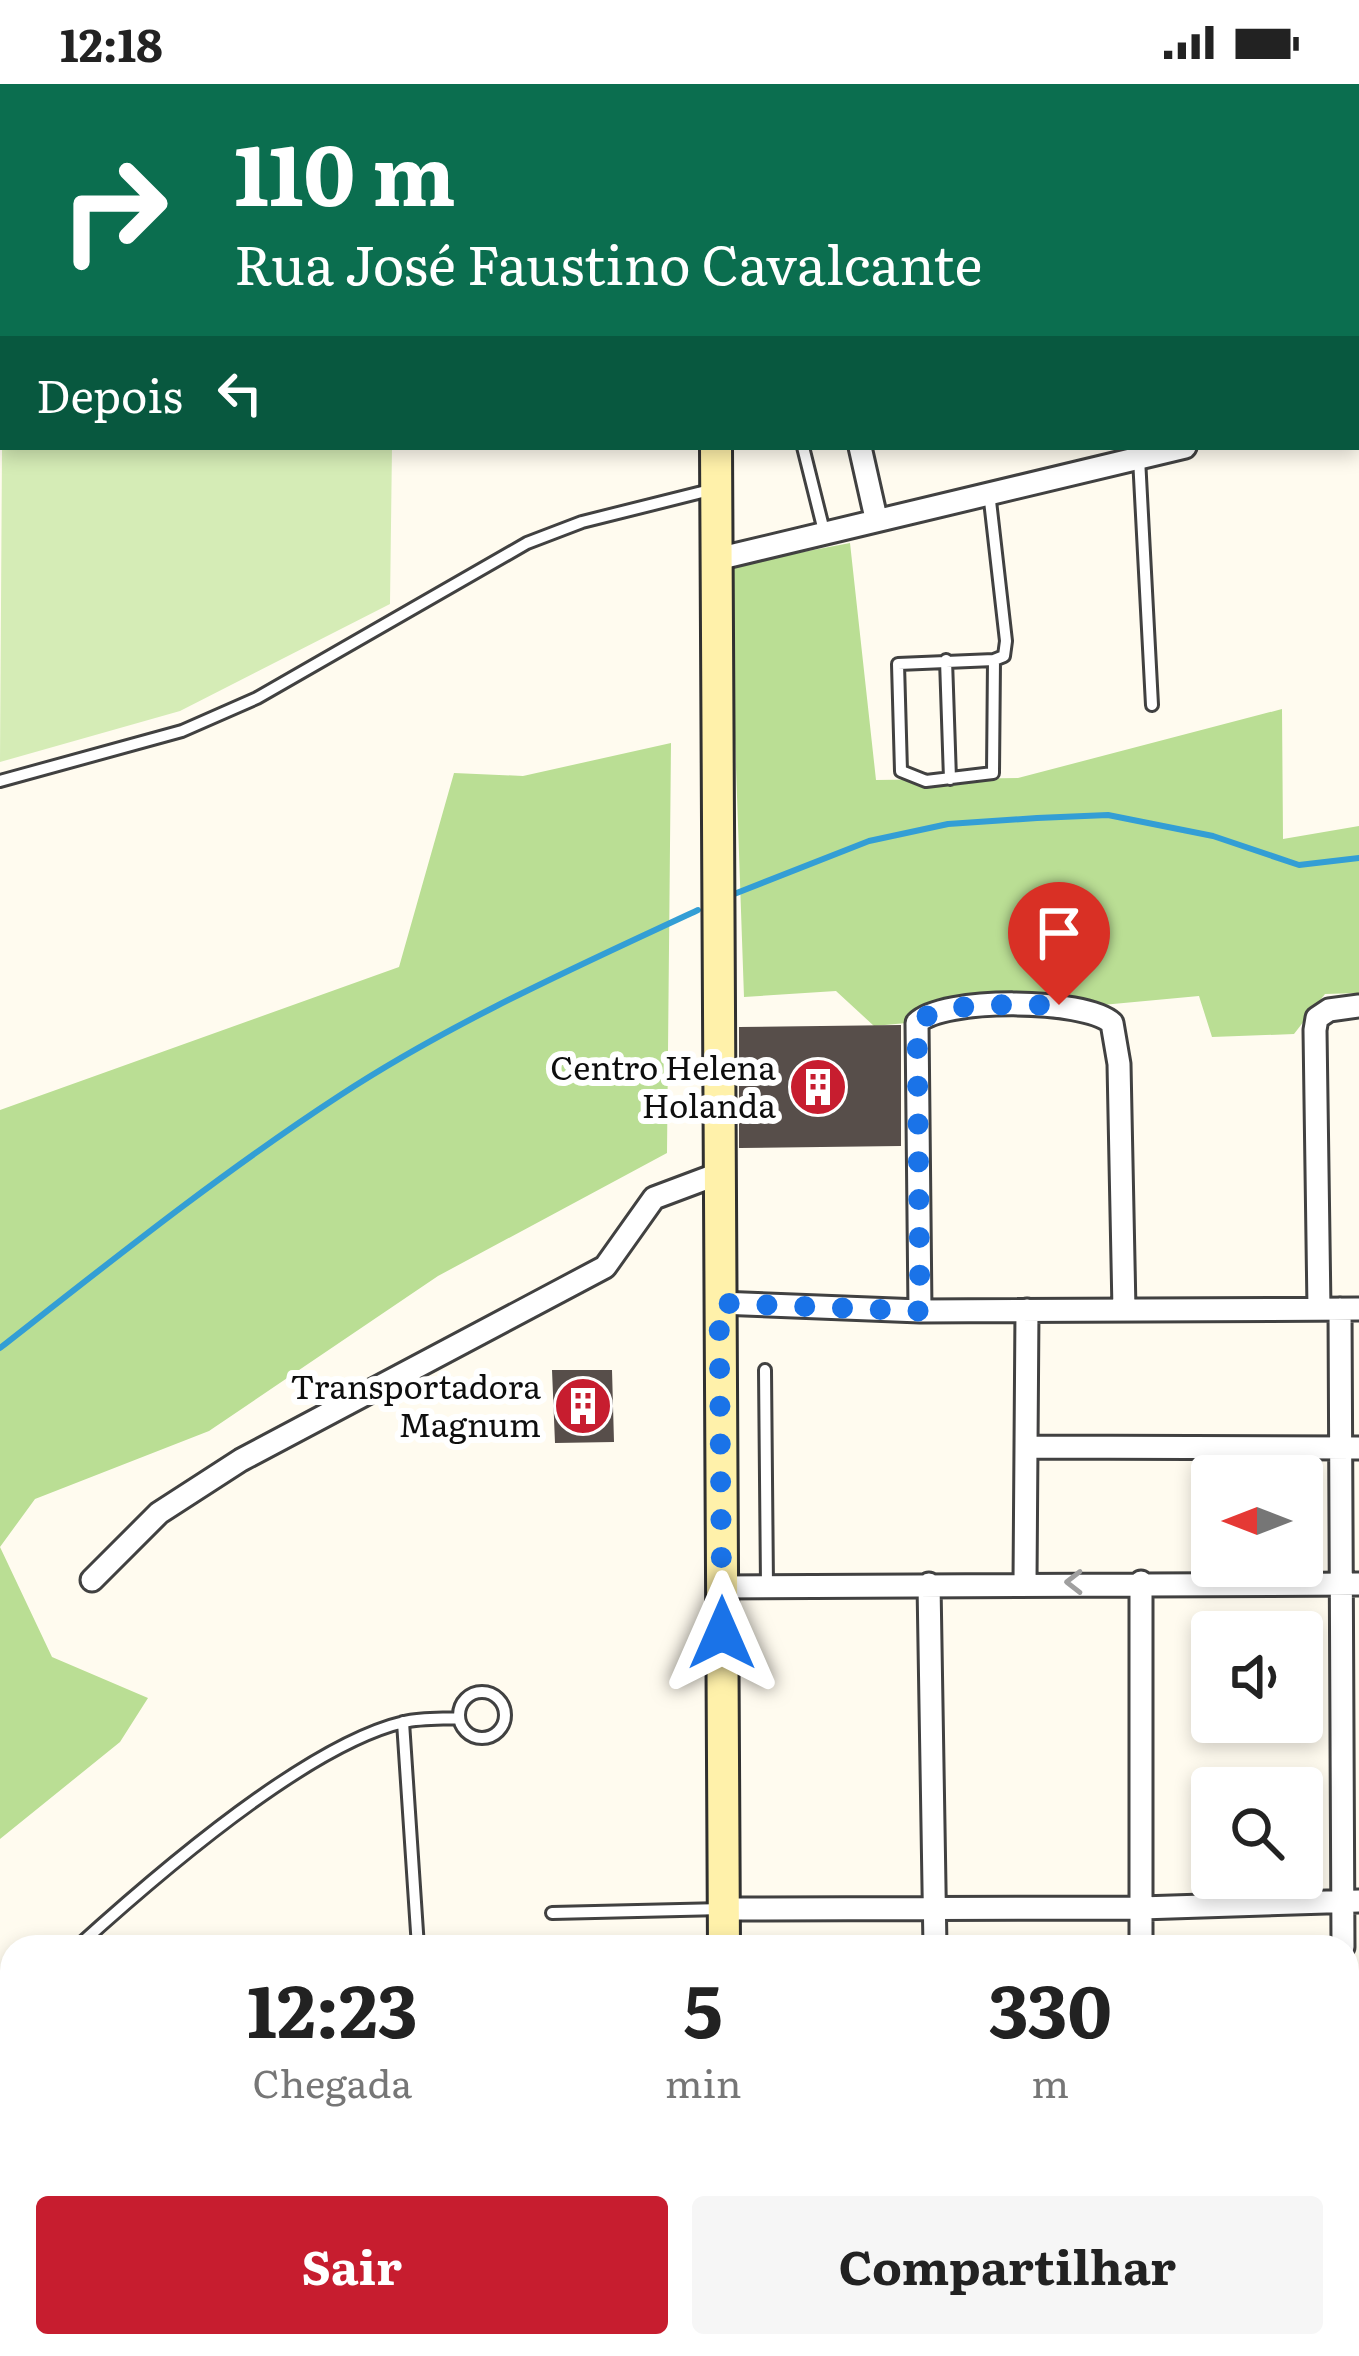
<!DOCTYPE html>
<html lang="pt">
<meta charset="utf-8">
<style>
:root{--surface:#fff;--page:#f6f6f6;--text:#222;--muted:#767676;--accent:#c71d2f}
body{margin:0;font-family:Literata,serif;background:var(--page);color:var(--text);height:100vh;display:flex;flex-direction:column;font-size:45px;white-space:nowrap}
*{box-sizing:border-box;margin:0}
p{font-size:39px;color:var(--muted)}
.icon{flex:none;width:66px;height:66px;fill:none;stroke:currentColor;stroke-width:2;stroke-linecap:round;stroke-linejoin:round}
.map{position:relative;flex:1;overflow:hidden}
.drawer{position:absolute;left:0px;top:1851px;width:1359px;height:423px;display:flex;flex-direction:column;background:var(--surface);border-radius:36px 36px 0 0;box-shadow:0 6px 18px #0003}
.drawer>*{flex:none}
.banner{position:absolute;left:0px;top:0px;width:1359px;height:366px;box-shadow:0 6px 18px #0003;background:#0b6e4f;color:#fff;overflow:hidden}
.needle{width:78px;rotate:270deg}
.fabs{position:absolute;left:1191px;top:1371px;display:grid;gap:24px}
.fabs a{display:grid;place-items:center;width:132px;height:132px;border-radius:12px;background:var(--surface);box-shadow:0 6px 18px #0003;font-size:60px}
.pin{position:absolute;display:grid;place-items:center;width:102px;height:102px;color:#fff;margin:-123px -51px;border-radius:50% 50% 50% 0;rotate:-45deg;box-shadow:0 0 12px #0007}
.pin .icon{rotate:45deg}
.me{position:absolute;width:132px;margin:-66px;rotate:0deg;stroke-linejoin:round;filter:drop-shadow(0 0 9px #0008)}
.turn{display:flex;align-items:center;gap:42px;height:252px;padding:0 36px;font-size:54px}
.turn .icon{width:156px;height:156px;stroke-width:2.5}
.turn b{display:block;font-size:84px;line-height:102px}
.then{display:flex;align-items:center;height:114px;padding:0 36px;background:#0003;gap:24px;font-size:45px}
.eta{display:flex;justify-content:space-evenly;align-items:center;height:204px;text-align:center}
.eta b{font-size:72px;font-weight:700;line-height:84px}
.cta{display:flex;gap:24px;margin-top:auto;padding:24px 36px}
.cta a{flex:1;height:138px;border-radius:12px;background:var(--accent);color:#fff;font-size:48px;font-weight:700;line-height:138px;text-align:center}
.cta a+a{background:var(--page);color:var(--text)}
.status{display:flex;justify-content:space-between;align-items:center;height:84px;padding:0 60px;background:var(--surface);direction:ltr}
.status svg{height:33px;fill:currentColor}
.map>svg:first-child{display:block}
</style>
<div class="status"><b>12:18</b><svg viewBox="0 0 49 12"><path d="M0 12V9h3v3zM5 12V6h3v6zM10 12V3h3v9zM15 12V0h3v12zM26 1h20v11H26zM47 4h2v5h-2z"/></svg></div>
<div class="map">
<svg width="1359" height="2272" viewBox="0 0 1359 2272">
<rect width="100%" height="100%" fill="#fffbef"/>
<path fill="#d5ecb6" d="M3,211V363H392L390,520L180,627L0,678Z"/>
<path fill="#bade94" d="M850,459L876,696L1018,694L1282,625L1283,755L1359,742V909L1325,910L1294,950L1212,953L1199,912L874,942L836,907L744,913L729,482Z
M671,659L667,1069L438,1192L209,1347L35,1415L0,1463L52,1573L148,1614L120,1658L0,1755V1026L399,883L454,689L523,692Z"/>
<path fill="#e7f3c8" d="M1347,2157H1359V2272H749V2262H1347Z"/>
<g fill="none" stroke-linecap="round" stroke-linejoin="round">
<path stroke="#339ed5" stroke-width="6" d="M729,812L869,757L948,740L1037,734L1108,731L1213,752L1299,781L1359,774
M0,1264C111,1177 221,1089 339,1012C452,938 576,883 698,826"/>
</g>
<path fill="#574e4a" d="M901,941V1062L739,1064V943Z
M552,1286H612L614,1358L555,1359Z"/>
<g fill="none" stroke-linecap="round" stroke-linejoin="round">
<g stroke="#414141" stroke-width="16">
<path id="lane" d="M803,363L824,447
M1139,374L1152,621
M989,408L1006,557L1004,572L994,576L993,689L926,697L901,687L898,580L994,576
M946,576L950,695
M0,697L182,647L257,614L527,459L582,438L710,406
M765,1286L767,1502
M459 1631a23 23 0 1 1 46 0a23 23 0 1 1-46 0Z
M403,1638L418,1863
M552,1829L723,1825
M77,1863C152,1795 305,1661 404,1638C421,1634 441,1635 459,1634
M0,1939L12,1926
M13,2272L20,2262
M302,2272L312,2262"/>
</g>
<g stroke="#414141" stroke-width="27">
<path id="street" d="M1087,0L1088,3
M261,3L274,0
M0,65L3,64
M1356,154H1359
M1358,320L1359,343
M860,363L876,434
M713,476L1185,363
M719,1219L920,1227L1359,1225
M1319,1225L1315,946L1317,934L1329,926L1359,922
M1340,1225L1343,1863
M920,1227L917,939C942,913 1084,914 1112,939L1119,980L1124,1226
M1027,1363L1359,1364
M92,1496L159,1429L241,1376L605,1183L654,1114L718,1090
M1025,1498L1027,1226
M929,1500L935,1863
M721,1503L1359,1500
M723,1825L1141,1824L1359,1817
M1141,1863V1498
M1347,2140H1359"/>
</g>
<g stroke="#303030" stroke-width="36">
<path id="secondary" d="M792,3L805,0
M0,188L3,187
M716,363L724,1863
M729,2262V2272"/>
</g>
<g stroke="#1f1f1f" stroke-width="45">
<path id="highway" d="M428,3L441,0
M568,3L580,0
M0,106L3,105
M0,141L3,140"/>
</g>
<use href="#lane" stroke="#fff" stroke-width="10"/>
<use href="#street" stroke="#fff" stroke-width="21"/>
<use href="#secondary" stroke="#fff1aa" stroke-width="30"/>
<use href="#highway" stroke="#fd954f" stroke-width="39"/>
</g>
<defs><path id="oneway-chevron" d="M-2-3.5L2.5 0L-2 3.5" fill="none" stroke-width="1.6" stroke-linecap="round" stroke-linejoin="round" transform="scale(3)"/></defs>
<use stroke="#9f9f9f" href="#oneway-chevron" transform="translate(1074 1498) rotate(180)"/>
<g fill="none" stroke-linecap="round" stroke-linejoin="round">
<path stroke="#1a73e8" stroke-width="21" stroke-dasharray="0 37.8" d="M722,1549L719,1219L920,1227L917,939C940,915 1025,922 1059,921"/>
</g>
<defs>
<g id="building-disc" transform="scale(3)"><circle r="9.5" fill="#c71d2f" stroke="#fff"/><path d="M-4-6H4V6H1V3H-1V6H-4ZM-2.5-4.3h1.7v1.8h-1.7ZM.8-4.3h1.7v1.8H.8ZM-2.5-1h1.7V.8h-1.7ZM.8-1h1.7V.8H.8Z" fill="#fff"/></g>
</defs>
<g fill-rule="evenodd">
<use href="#building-disc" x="818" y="1003"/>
<use href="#building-disc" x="583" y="1322"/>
</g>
<g text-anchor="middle" stroke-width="12" stroke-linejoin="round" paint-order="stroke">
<g font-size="33" fill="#0e0e0e" stroke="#fff" text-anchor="end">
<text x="776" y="996">Centro Helena<tspan x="776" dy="38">Holanda</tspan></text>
<text x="541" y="1315">Transportadora<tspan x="541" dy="38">Magnum</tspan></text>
</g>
</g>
</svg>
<div class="fabs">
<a><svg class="needle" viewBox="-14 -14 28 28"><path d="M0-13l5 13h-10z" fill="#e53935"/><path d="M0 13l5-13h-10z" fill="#767676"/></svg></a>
<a><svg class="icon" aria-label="sound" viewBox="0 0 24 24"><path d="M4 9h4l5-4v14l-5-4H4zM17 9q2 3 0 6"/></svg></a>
<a><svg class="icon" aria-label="search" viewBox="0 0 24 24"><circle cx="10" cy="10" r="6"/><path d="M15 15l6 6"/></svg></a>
</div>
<div class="pin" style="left:1059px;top:921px;background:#d93025"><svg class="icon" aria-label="arrive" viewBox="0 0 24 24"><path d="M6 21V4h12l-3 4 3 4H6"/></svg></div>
<svg class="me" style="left:722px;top:1549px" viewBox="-20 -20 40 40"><path d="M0-17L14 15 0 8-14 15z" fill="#1a73e8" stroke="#fff" stroke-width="4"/></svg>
<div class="banner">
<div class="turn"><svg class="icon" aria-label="right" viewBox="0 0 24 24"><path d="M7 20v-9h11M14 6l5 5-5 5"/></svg><div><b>110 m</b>Rua José Faustino Cavalcante</div></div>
<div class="then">Depois<svg class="icon" aria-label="left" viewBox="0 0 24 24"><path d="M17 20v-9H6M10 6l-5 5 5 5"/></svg></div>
</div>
<section class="drawer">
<div class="eta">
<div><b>12:23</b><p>Chegada</p></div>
<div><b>5</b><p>min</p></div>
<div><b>330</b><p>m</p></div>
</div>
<div class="cta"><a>Sair</a><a>Compartilhar</a></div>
</section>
</div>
